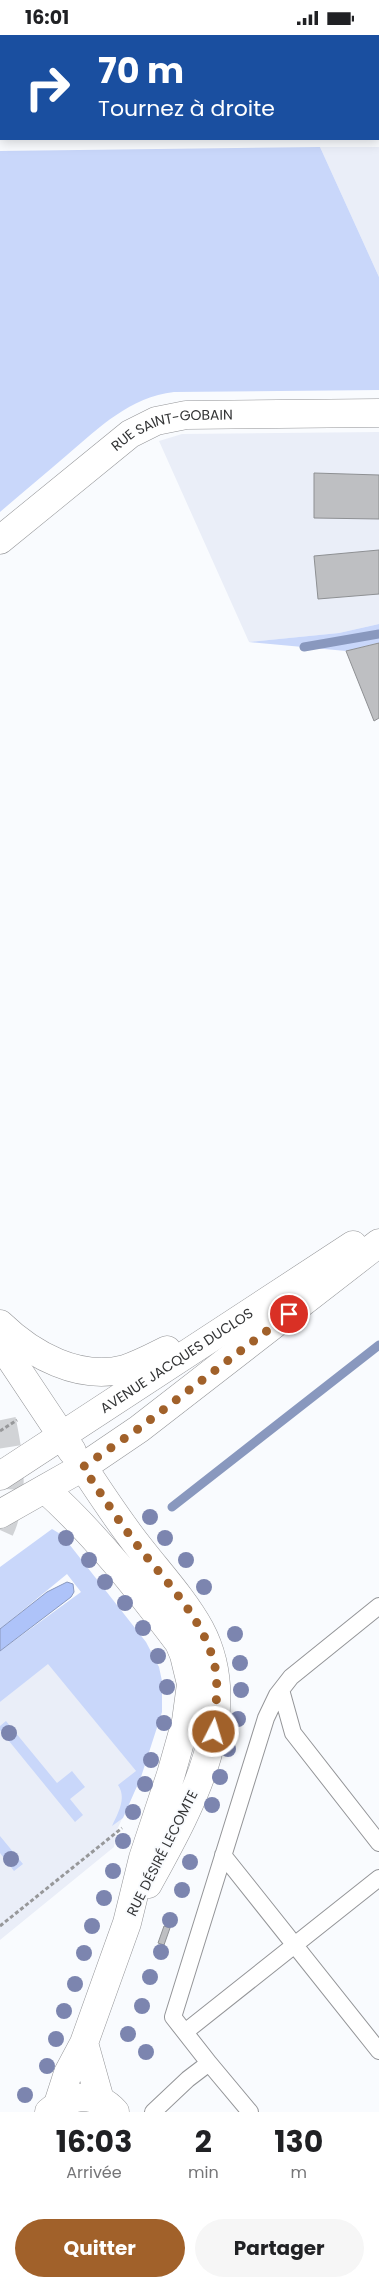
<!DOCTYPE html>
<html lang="fr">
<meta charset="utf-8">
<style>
:root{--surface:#fff;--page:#f6f6f6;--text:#202124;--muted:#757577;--accent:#a1612a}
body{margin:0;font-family:Poppins,sans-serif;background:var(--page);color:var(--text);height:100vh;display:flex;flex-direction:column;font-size:19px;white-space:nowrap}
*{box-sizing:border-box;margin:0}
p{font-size:16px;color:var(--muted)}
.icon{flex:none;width:28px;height:28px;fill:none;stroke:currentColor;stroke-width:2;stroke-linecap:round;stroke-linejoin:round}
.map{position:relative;height:2077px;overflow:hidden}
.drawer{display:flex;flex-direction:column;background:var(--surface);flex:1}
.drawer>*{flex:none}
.top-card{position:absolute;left:0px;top:0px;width:380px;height:105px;box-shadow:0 2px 12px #0003;background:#1a4fa0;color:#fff;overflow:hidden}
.pin{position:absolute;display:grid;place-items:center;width:42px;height:42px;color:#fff;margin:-21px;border:2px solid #fff;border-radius:50%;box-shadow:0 1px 5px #0007}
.me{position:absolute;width:55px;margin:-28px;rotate:5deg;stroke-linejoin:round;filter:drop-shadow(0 0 4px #0008)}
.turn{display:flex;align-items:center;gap:18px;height:105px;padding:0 15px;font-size:22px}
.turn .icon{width:65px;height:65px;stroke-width:2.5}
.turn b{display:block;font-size:35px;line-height:42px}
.eta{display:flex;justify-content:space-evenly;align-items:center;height:85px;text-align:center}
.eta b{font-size:30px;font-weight:700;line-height:35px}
.button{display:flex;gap:10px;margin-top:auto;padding:10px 15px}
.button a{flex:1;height:58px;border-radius:30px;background:var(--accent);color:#fff;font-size:20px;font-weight:700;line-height:58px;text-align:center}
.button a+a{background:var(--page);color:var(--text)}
.status{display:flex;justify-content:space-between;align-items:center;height:35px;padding:0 25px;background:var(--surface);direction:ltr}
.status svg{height:14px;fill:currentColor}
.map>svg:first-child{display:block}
</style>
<div class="status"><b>16:01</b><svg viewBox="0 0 49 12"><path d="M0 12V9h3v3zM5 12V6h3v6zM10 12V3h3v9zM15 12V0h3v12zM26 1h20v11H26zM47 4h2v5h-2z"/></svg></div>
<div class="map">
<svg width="379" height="2077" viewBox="0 0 379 2077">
<rect width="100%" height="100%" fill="#f9fbfe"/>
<path fill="#eaeef8" d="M320,112H379V242Z
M379,397V589L339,598L249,607L159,406L182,399Z
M48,1628L141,1742L116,1797L114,1812L0,1905V1667Z"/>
<path fill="#c9d7fa" d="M320,112L379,242V355L174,357C130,362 100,392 67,420C45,439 22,458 0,477V116Z
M379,589V608L346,616L249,607L339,598Z
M52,1494L62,1500L146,1607L159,1632L162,1646V1677L141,1742L123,1783L112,1791C118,1778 127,1763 118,1750L136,1736L48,1629L0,1667V1616L81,1557L67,1539L0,1594V1532Z
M6,1686L57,1748L72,1736L85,1752L70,1764L83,1780L75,1787L0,1695V1691Z
M0,1801L23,1829L14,1836L0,1818Z"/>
<path fill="#aec3f9" stroke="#8998be" d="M67,1547L73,1549L74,1557L71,1562L0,1616V1594L47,1557Z"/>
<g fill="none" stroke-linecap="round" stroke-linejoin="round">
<path stroke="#8998be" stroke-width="9" d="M304,612L379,599
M172,1472L379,1310"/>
</g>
<path fill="#bebfc2" stroke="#8e9093" d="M314,438L379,440V484L314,483Z
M379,515V559L318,564L314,521Z
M379,608V683L374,686L346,616Z
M164,1891L170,1893L164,1910L158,1908Z"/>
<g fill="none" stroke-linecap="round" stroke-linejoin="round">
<path stroke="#d1d3d6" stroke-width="28" stroke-dasharray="28 14" stroke-linecap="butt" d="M0,1495C17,1458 8,1415 0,1376"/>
<g stroke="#949598" stroke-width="18">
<path id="lane" d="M281,1655L293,1698L379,1808
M223,1820L379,2016
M185,1997L379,1843
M209,2028L250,2077
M153,2077L188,2044L209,2028L173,1982L266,1683L277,1660L291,1642L379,1571"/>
</g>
<g stroke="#949598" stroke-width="29">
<path id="street" d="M83,1432C101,1459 119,1487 139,1512C160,1539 184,1565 200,1594C245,1678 188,1776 148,1849
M45,1454C96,1500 138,1554 179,1608L184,1620L191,1649L186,1686L171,1739L143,1823L127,1888L84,2008L68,2038L58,2069
M84,2008L100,2065
M49,2077C69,2059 96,2056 115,2077"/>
</g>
<g stroke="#949598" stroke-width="29">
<g id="secondary">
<path id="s1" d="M0,505L130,399L156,386L186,380L379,378"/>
</g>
</g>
<g stroke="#949598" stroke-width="29">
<g id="primary">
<path d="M0,1289C32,1320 79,1346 125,1334C140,1329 153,1322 167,1315"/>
<path d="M0,1308L72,1416"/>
<path id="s2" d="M0,1441L353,1210"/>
<path d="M0,1479L83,1432L139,1394L379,1208"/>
</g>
</g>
<path stroke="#97989a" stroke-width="3" stroke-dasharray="4 2.5" stroke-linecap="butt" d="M0,1396L17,1385
M0,1891L122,1793"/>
<use href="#lane" stroke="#fff" stroke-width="16"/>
<use href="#street" stroke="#fff" stroke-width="28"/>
<use href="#secondary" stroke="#fff" stroke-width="28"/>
<use href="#primary" stroke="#fff" stroke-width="28"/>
</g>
<g fill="#7c85af">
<circle cx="150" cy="1482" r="8"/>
<circle cx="66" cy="1503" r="8"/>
<circle cx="165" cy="1503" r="8"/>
<circle cx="89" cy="1525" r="8"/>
<circle cx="186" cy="1525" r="8"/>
<circle cx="105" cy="1547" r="8"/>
<circle cx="204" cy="1552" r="8"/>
<circle cx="125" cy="1568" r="8"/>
<circle cx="143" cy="1593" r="8"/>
<circle cx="235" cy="1599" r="8"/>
<circle cx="158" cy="1621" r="8"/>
<circle cx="240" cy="1628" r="8"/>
<circle cx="167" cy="1652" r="8"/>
<circle cx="241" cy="1655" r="8"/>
<circle cx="238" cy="1684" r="8"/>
<circle cx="164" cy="1688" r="8"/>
<circle cx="9" cy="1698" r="8"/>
<circle cx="228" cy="1714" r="8"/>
<circle cx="151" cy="1725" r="8"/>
<circle cx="220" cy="1742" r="8"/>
<circle cx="145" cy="1749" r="8"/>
<circle cx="212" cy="1770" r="8"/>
<circle cx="133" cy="1777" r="8"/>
<circle cx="123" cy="1806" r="8"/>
<circle cx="11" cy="1824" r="8"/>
<circle cx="190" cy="1827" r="8"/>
<circle cx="113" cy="1836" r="8"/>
<circle cx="182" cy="1855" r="8"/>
<circle cx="104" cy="1863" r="8"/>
<circle cx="170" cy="1885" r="8"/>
<circle cx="92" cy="1891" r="8"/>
<circle cx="161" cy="1917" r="8"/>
<circle cx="84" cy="1918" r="8"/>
<circle cx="150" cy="1942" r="8"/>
<circle cx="75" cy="1949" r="8"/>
<circle cx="142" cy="1971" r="8"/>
<circle cx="64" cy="1976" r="8"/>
<circle cx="128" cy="1999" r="8"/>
<circle cx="56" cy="2004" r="8"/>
<circle cx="146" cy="2017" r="8"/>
<circle cx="47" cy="2031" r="8"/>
<circle cx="25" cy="2060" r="8"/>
</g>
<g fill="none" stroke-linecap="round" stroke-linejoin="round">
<path stroke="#a1612a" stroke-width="9" stroke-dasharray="0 16.2" d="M214,1697C215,1676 219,1653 215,1632C205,1585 166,1547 137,1510C118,1485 101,1459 83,1432L138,1394L289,1279"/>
</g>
<g text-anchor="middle" stroke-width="4" stroke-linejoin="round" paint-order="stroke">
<g font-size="14" fill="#333435" stroke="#f9fbfe">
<text dy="5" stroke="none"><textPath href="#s1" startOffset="210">RUE SAINT-GOBAIN</textPath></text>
<text dy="5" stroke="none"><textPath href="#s2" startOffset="211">AVENUE JACQUES DUCLOS</textPath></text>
<text transform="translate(162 1818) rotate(-63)" y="5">RUE DÉSIRÉ LECOMTE</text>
</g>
</g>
</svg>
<div class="pin" style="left:289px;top:1279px;background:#d93025"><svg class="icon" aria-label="arrive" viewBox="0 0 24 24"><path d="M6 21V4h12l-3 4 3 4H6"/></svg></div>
<svg class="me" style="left:214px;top:1697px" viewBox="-20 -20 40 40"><circle r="17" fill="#a1612a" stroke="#fff" stroke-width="3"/><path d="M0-11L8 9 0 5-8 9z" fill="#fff"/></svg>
<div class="top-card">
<div class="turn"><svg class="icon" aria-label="right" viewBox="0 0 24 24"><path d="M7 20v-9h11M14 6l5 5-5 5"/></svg><div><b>70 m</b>Tournez à droite</div></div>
</div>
</div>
<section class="drawer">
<div class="eta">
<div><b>16:03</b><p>Arrivée</p></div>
<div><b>2</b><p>min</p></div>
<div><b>130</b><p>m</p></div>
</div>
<div class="button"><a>Quitter</a><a>Partager</a></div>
</section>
